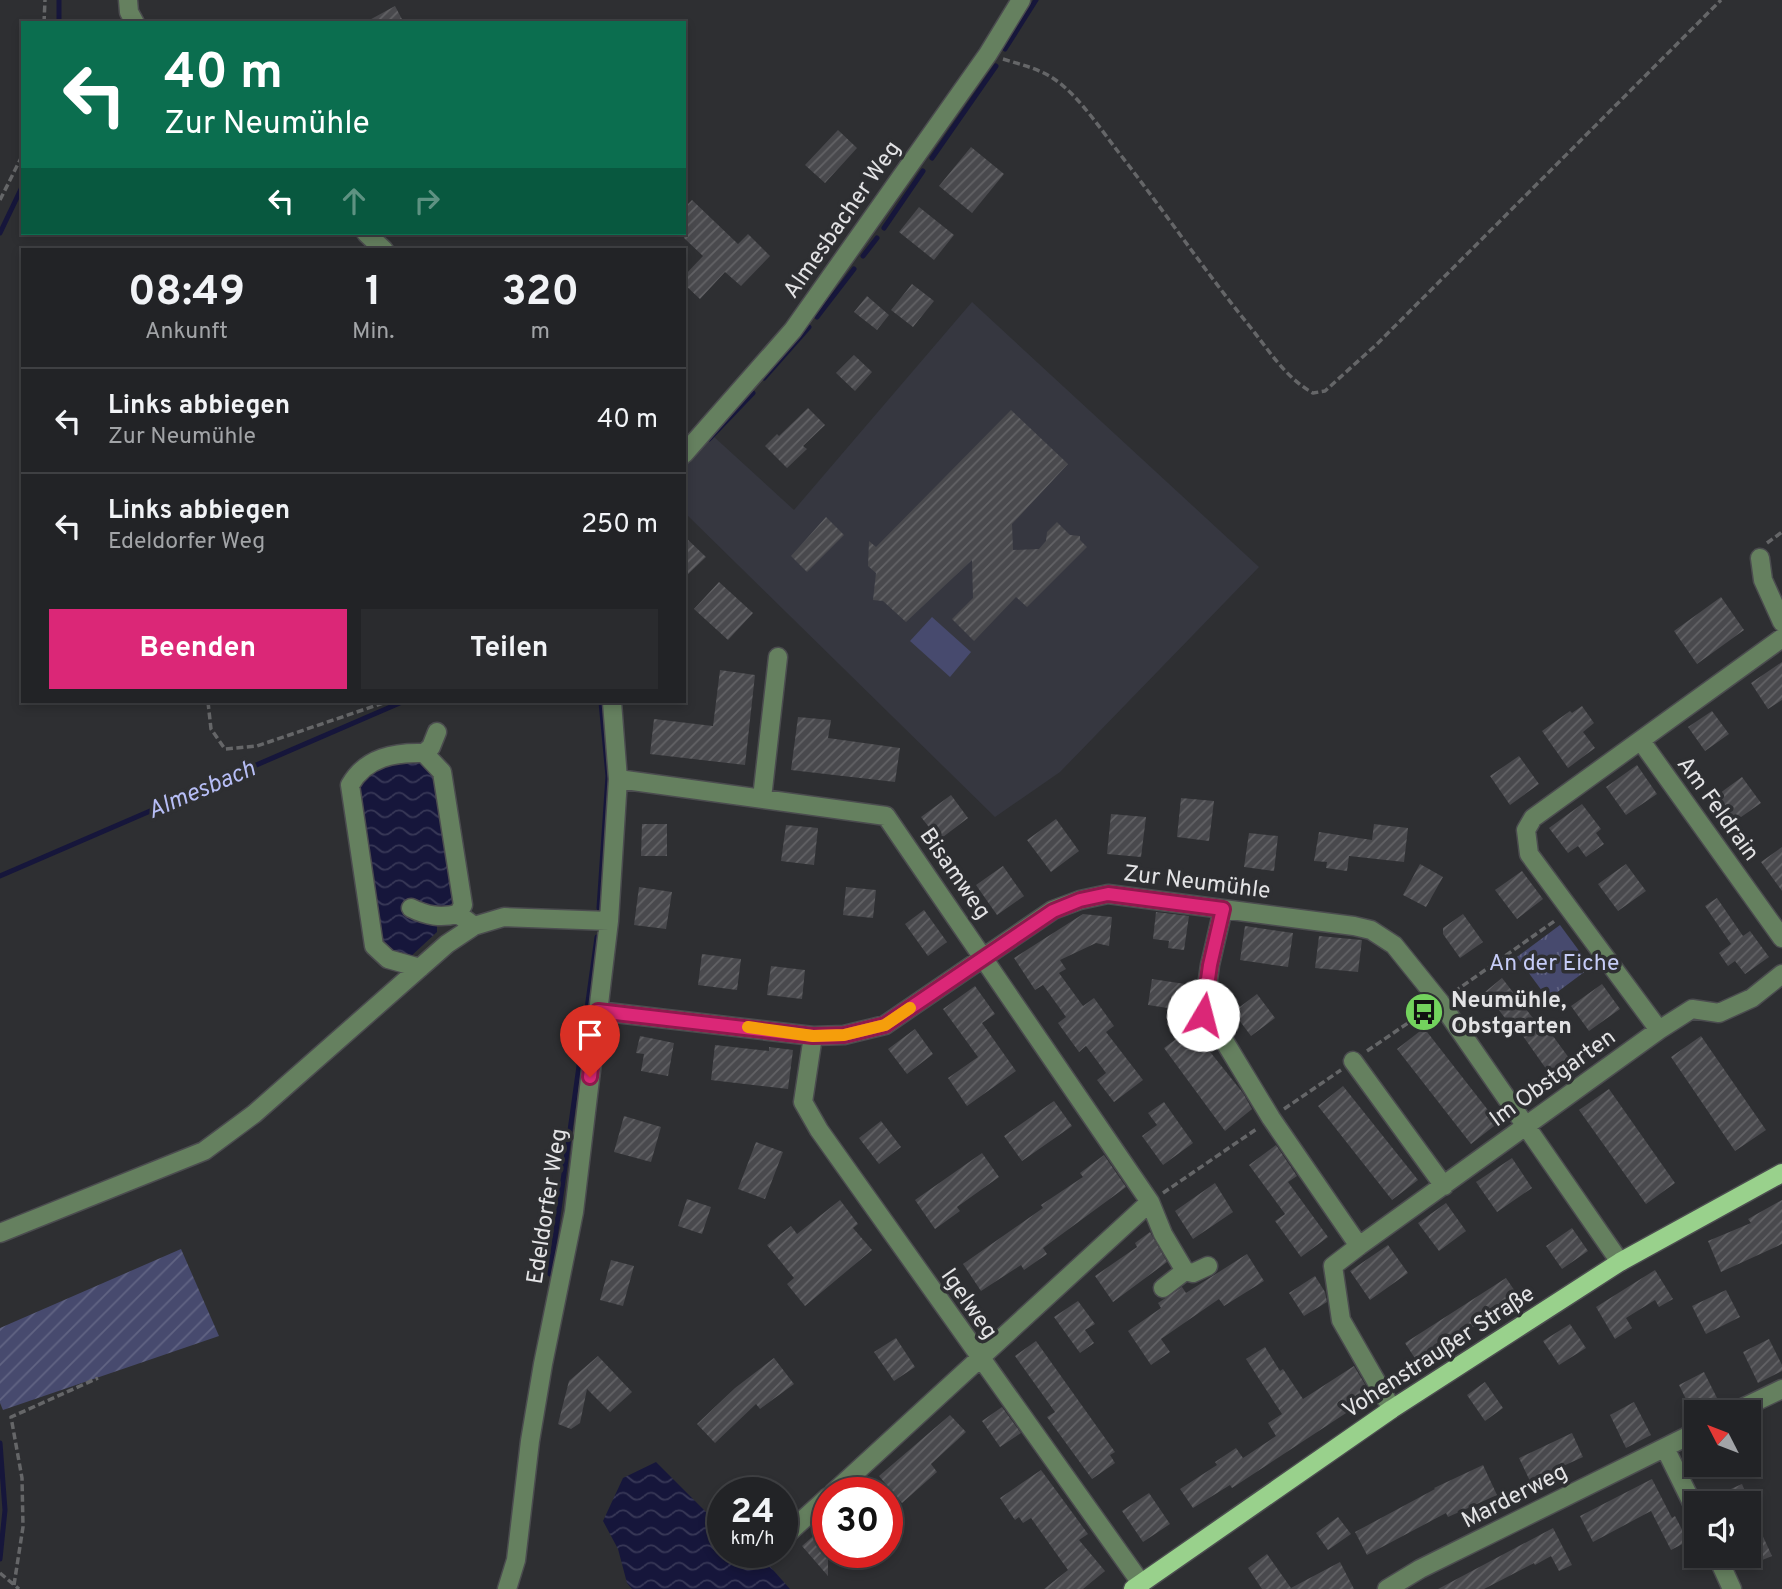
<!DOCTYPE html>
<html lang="de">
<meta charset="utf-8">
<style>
:root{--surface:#222326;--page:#2a2b2e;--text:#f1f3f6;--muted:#a2a4a7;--line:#3f4043;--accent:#db2777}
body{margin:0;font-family:Overpass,sans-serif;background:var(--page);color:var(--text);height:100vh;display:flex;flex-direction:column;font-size:26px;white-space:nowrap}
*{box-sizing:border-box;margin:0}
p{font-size:23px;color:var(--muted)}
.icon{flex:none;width:38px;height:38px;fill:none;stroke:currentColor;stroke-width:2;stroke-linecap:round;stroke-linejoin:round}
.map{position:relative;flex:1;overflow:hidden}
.drawer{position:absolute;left:21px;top:248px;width:665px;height:455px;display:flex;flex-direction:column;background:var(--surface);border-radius:0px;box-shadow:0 4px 10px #0003,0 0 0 2px var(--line)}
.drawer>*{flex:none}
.guide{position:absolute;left:21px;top:21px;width:665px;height:214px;border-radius:0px;box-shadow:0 4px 10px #0003,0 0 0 2px var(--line);background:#0b6e4f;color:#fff;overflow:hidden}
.needle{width:46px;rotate:312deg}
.tools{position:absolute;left:1684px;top:1400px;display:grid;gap:14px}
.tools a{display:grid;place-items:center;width:77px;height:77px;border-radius:0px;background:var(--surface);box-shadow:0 4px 10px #0003,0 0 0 2px var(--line);font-size:35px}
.speed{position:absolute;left:707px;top:1477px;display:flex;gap:14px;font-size:35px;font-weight:700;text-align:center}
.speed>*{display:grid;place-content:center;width:91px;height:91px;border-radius:50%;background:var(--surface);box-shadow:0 4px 10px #0003,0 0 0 2px var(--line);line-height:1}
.speed small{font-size:18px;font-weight:400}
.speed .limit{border:10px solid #d22;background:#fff;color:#111}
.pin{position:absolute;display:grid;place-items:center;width:60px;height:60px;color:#fff;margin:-72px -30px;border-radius:50% 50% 50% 0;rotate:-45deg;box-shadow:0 0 7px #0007}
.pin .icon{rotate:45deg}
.me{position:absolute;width:77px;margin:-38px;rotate:8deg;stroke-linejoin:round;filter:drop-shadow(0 0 5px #0008)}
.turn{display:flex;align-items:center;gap:24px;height:147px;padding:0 28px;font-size:32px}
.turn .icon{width:91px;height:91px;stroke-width:2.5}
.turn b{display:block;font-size:49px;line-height:60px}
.lanes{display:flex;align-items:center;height:66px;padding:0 28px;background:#0003;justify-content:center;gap:35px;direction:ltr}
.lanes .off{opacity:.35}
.eta{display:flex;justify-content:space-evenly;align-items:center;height:119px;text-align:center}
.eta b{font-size:42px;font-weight:700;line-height:49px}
.action{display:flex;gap:14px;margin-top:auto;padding:14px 28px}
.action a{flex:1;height:80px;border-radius:0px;background:var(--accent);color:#fff;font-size:28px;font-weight:700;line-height:80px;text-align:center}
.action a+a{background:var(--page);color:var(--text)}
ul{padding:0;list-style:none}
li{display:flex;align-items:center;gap:21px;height:105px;padding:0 28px;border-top:2px solid var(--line)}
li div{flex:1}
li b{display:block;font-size:26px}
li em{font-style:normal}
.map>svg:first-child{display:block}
</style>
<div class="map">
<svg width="1782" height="1589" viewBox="0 0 1782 1589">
<defs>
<pattern id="park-tufts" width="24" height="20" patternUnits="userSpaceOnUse" patternTransform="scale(1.75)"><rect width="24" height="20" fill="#474a6e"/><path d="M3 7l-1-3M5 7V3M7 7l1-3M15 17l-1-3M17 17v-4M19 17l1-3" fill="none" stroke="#616483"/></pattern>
<pattern id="garden-furrows" width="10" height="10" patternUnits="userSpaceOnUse" patternTransform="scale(1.75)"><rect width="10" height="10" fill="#474a6e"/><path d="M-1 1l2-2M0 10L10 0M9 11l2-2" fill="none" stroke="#616483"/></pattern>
<pattern id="water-waves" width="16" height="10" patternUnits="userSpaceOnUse" patternTransform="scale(1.75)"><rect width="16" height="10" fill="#16163b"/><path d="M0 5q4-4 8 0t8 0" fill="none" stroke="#383857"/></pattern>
<pattern id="building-hatch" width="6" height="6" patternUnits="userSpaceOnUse" patternTransform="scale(1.75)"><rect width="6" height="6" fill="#49494d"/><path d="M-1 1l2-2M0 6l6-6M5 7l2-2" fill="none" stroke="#636366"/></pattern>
</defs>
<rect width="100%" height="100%" fill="#2e2f32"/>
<path fill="#363740" d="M972,302L1259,567L1060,772L995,817L684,512V466L712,435L794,510Z"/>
<path fill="#474a6e" d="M932,617L971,652L950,677L910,641Z"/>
<path fill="url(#park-tufts)" d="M1560,925L1591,967L1548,999L1517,957Z"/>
<path fill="url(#garden-furrows)" d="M181,1249L219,1336L3,1410L0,1403V1328Z"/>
<path fill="url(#water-waves)" d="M407,757L420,761L436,779L452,903L445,911L408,905L404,916L437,925V932L409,958L402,959L381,945L356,785L363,773Z
M656,1462L711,1517L719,1510L723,1514V1552H757L790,1589H632L627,1583L618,1549L603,1521L623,1478Z"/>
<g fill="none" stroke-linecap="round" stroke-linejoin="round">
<path stroke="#16163b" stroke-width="5" d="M59,23V0
M1005,49L1036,0
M932,158L996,66
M884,228L923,171
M0,233L23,185
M863,256L877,238
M817,317L854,269
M764,378L809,327
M709,439L753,393
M0,876L402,702
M599,908L608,776L601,702
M550,1274L597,937
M0,1443L5,1510L0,1559"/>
</g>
<path fill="url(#building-hatch)" d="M395,6L404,23H364Z
M838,130L857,148L825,183L805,165Z
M971,147L1004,174L972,213L939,186Z
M692,200L738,244L748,234L770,256L741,286L725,272L700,299L684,284V276L703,256L684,238V208Z
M919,207L954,235L934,260L899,232Z
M912,284L934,301L913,327L891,310Z
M867,296L889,315L877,330L854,312Z
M854,355L872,372L855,391L836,373Z
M808,408L825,425L803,446L807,449L787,468L765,446L777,434L779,436Z
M1011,410L1068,464L1012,524L1013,550L1039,549L1046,541L1047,532L1057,522L1070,535L1080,536V540L1087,547L1027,607L1016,597L974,641L952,619L973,598L972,560L906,622L883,601L873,600L876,573L868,566L869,541L876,547Z
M826,517L844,535L807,572L791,556Z
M684,536L706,557L684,578Z
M719,582L753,613L728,640L694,609Z
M1721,597L1744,630L1697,664L1674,631Z
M1782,662V700L1768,709L1751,683Z
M720,670L755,675L745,765L650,754L654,719L713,726Z
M1582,706L1594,723L1583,732L1595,748L1568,768L1542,731L1570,711L1572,713Z
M1712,711L1729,734L1705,751L1688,727Z
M798,717L831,720L828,738L900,748L895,782L791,770Z
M1519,756L1539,784L1510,805L1490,776Z
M1637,765L1657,794L1626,815L1606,787Z
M1742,777L1761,803L1734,822L1716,796Z
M951,795L968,818L939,840L921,817Z
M1181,798L1214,801L1209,841L1177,837Z
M1582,804L1601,829L1596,833L1604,844L1586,857L1578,846L1568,853L1549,828Z
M1111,814L1146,817L1141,857L1107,854Z
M1056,819L1079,851L1051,872L1027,840Z
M642,824H667V856H641Z
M1374,824L1408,828L1404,862L1349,856L1347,871L1326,868L1327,862L1314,861L1319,832L1372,840Z
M786,825L818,828L814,865L781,861Z
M1249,833L1278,836L1274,871L1244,867Z
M1782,847V891L1761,862Z
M1420,864L1443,877L1426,907L1403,895Z
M1626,864L1646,891L1618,911L1598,884Z
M1003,866L1024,896L997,915L976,885Z
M1522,871L1543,899L1517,919L1495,890Z
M639,887L672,892L666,929L634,925Z
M846,887L876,890L873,918L843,915Z
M1717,898L1743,936L1750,931L1769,957L1745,974L1735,961L1728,966L1719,953L1731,944L1705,906Z
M924,910L947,942L928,956L905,924Z
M1156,912L1189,916L1184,950L1168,948L1169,941L1153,939Z
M1083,914L1112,917L1109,946L1096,943L1060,960L1066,969L1059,973L1083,1006L1094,998L1114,1026L1106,1032L1143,1080L1114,1102L1097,1080L1106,1073L1086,1046L1079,1052L1058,1023L1066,1017L1043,985L1035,990L1014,958Z
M1463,914L1483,942L1460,958L1443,934V928Z
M1245,926L1293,933L1288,967L1240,960Z
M1319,936L1362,940L1358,972L1315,968Z
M702,954L741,959L737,990L698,985Z
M771,966L805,970L802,999L767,995Z
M1502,978L1546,1035L1550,1032L1569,1058L1549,1073L1518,1029L1515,1031L1485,992Z
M1152,979L1185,984L1181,1010L1148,1005Z
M1602,984L1620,1009L1589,1031L1571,1006Z
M975,986L995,1014L982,1023L1016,1071L967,1106L948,1078L978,1057L943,1009Z
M1257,994L1275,1018L1251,1036L1233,1012Z
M1191,1028L1243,1093L1252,1109L1225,1131L1164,1048Z
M1424,1028L1498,1123L1471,1144L1397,1049Z
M915,1029L933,1054L907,1074L888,1049Z
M640,1036L674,1043L668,1076L641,1071L644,1054L636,1053Z
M1701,1036L1766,1130L1735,1151L1671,1057Z
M715,1045L769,1051V1047L793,1050L788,1089L711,1080Z
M1343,1086L1418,1180L1392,1200L1318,1106Z
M1609,1089L1675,1183L1646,1204L1579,1110Z
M1054,1101L1072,1126L1022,1161L1004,1136Z
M1164,1102L1193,1143L1163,1165L1142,1136L1157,1125L1148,1113Z
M624,1116L661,1127L651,1162L614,1152Z
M881,1121L901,1147L879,1164L859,1138Z
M756,1142L783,1152L765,1199L738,1189Z
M1276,1145L1297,1176L1288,1182L1328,1237L1301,1257L1275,1221L1285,1214L1249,1165Z
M982,1153L999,1177L957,1207L960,1211L935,1229L915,1200Z
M1104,1155L1126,1187L1043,1248L1047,1254L1024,1270L1021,1265L981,1291L963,1264L1043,1208L1041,1205L1083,1177L1080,1173Z
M1512,1158L1532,1188L1497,1212L1476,1182Z
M1215,1183L1233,1212L1193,1239L1175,1211Z
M687,1199L711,1207L702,1234L678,1226Z
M840,1200L858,1224L853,1228L872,1250L805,1306L787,1284L794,1278L767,1245L791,1226L797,1234Z
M1782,1200V1244L1721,1272L1708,1241L1751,1223L1748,1219Z
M1446,1203L1466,1231L1439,1251L1418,1223Z
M1572,1228L1588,1251L1562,1269L1546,1246Z
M1150,1232L1167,1262L1113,1302L1095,1276L1137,1247L1135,1243Z
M1388,1245L1408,1273L1370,1300L1350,1271Z
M1247,1254L1264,1281L1224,1306L1219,1299L1161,1339L1170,1352L1151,1365L1128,1331L1161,1308L1158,1303L1182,1287L1186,1293Z
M611,1260L634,1266L623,1306L600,1300Z
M1655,1270L1673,1299L1659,1307L1655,1300L1626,1318L1632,1328L1615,1339L1596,1307Z
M1315,1276L1325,1292L1327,1302L1304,1316L1289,1293Z
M1506,1278L1519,1297L1418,1363L1405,1343Z
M1726,1290L1740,1317L1706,1334L1692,1306Z
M1078,1301L1095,1324L1085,1330L1094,1343L1080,1353L1054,1317Z
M1570,1324L1586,1348L1559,1365L1543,1341Z
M896,1338L915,1367L894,1381L874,1352Z
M1769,1339L1782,1365V1371L1758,1383L1743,1352Z
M1036,1341L1115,1452L1110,1455L1115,1463L1092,1479L1047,1417L1055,1412L1015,1356Z
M1265,1347L1280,1371L1283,1369L1303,1399L1354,1366L1372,1396L1232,1488L1230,1485L1193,1508L1180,1489L1217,1465L1215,1462L1236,1448L1243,1458L1276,1436L1268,1423L1282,1414L1246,1359Z
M598,1356L632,1392L610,1412L587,1389L580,1423L571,1429L558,1424L569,1381Z
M774,1358L794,1384L760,1409L756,1404L715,1443L697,1424L735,1388Z
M1704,1372L1718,1400L1693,1413L1679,1385Z
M1485,1382L1503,1408L1485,1421L1467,1395Z
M1634,1402L1651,1435L1626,1448L1610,1415Z
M1002,1407L1021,1433L1000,1447L982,1421Z
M950,1415L966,1432L931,1464L937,1472L902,1503L879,1476Z
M1572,1433L1583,1457L1530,1481L1519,1458Z
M1483,1465L1497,1495L1448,1517L1446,1513L1367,1555L1355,1532L1435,1489L1434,1488Z
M1041,1470L1088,1534L1079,1540L1105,1571L1083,1589H1044L1068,1570L1031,1518L1023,1523L1019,1517L1015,1520L1000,1498Z
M1652,1479L1672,1518L1675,1516L1688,1541L1671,1550L1651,1511L1593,1542L1580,1516Z
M1742,1484L1750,1503H1705L1704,1501Z
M1149,1493L1170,1524L1143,1542L1122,1511Z
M1748,1504L1772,1556L1748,1566Z
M1338,1517L1351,1534L1328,1550L1316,1533Z
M828,1523V1576L802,1546Z
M1553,1528L1572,1565L1559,1571L1551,1556L1535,1565L1534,1563L1484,1589H1438Z
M1267,1554L1291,1588L1340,1562L1354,1589H1262L1248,1568Z"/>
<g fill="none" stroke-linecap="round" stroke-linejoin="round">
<g stroke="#4b4c4f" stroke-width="21">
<path id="minor" d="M128,0L129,12L135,23
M366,233L384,250
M684,454L793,330L988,54L1021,0
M1760,558L1763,580L1782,622
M1641,741L1782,938
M424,753L431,747L437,732
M618,779L886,816L1150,1202L1163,1234L1185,1271L1163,1288
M762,798L778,657
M411,908C427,916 440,918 458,914
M1223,909L1210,965L1203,1015L1220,1034L1271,1118L1359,1246L1659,1030L1692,1009L1719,1013L1752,998L1782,974
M420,968L388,959L374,946L350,785C366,757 395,752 424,753L442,772L463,905L458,914L474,926
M598,1011L813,1036L844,1035L885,1025L1053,910L1080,900L1108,894L1354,926L1371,930L1394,945L1440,1002L1620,1262
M1659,1030L1529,854L1526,830L1533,818L1782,638
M813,1036L803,1102L819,1130L1141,1583
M1353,1061L1444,1186
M0,1233L204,1151L254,1114L447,944L474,926L504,917L609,921
M1359,1246L1333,1266L1341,1320L1392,1409
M1185,1271L1193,1273L1208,1266
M1734,1412L1782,1389
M1665,1448L1696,1511
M833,1493L1150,1202
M786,1535L828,1497
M1717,1556L1732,1589
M507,1589L516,1560L530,1441L543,1364L574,1212L609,921L618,779L612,702
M1387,1589L1420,1569L1696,1432"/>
</g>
<g stroke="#4b4c4f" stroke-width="21">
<path id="major" d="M1133,1589L1392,1409L1620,1262L1782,1173"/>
</g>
<path stroke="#656668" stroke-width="3.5" stroke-dasharray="7 3.5" stroke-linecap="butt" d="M44,23L45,0
M1003,59C1022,65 1041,69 1057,81C1079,97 1100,128 1116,149C1162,208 1204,270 1251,328C1270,352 1286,378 1313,393L1325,391L1377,344L1721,0
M0,200L23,154
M1767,543L1782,532
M208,702L211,729L225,749L257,746L386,702
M1454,992L1556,920
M1367,1051L1427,1010
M1284,1109L1341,1070
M1163,1193L1258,1128
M0,1573L19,1589
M14,1585L23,1527L22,1478L11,1417L98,1378"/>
<use href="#minor" stroke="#65805f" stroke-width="18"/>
<use href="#major" stroke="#99d18c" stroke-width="18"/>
</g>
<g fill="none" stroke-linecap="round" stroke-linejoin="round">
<g stroke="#8e194d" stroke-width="18">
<path id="route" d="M590,1077L598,1011L813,1036L844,1035L885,1025L1053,911L1080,900L1108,894L1223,909L1210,965L1203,1015"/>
</g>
<use href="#route" stroke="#db2777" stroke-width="12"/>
<path stroke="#f59e0b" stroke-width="12" d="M748,1027L813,1036L844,1035L885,1025L910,1008"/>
</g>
<defs>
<g id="bus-disc" transform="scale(2.0125)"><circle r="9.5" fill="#73d25d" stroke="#2e2f32"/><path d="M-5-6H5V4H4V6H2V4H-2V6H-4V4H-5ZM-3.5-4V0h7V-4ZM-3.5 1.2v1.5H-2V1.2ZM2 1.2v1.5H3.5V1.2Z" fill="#111"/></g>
</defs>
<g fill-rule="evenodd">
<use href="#bus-disc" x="1424" y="1012"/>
</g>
<g text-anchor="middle" stroke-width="7" stroke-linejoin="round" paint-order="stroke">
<g font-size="23" fill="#e3e3e5" stroke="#2e2f32">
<text transform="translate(841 219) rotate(-55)" y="8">Almesbacher Weg</text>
<text transform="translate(1719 808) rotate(54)" y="8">Am Feldrain</text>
<text transform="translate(956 873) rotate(55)" y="8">Bisamweg</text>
<text transform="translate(1197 881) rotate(7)" y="8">Zur Neumühle</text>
<text transform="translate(1552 1077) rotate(-36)" y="8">Im Obstgarten</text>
<text transform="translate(546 1206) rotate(-81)" y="8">Edeldorfer Weg</text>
<text transform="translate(970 1303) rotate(55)" y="8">Igelweg</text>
<text transform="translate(1438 1351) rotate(-33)" y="8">Vohenstraußer Straße</text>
<text transform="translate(1514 1495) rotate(-27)" y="8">Marderweg</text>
</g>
<g font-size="23" fill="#c6ccf7" stroke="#2e2f32">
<text x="1554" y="970">An der Eiche</text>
</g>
<g font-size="23" font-weight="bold" fill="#e3e3e5" stroke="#2e2f32" text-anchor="start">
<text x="1451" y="1007">Neumühle,<tspan x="1451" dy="26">Obstgarten</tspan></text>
</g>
<g font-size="24" font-style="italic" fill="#b7bef6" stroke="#2e2f32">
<text transform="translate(201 789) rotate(-23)" y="8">Almesbach</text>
</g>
</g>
</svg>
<div class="tools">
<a><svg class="needle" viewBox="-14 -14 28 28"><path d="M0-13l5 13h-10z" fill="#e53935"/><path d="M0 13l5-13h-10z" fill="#a2a4a7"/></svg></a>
<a><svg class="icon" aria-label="sound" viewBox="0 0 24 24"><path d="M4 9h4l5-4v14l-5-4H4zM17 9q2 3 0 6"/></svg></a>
</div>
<div class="speed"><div>24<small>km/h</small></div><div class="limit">30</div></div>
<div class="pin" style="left:590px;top:1077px;background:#d93025"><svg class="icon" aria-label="arrive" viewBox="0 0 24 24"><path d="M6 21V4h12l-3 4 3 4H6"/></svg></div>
<svg class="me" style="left:1203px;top:1015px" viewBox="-20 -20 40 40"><circle r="19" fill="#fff"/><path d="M0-13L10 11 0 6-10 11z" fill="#db2777"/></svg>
<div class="guide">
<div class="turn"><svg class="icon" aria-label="left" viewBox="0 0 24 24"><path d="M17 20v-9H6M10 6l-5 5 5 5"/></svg><div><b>40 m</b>Zur Neumühle</div></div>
<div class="lanes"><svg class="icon" aria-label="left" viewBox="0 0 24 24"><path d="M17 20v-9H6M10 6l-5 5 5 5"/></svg><svg class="icon off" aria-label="ahead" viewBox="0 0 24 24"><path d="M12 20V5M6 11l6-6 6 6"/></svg><svg class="icon off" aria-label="right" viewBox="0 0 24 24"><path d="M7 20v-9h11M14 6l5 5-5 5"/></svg></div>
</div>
<section class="drawer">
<div class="eta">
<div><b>08:49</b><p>Ankunft</p></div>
<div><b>1</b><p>Min.</p></div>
<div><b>320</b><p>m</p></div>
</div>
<ul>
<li><svg class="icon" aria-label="left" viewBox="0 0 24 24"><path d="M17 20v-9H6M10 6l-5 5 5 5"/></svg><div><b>Links abbiegen</b><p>Zur Neumühle</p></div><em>40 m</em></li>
<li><svg class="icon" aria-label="left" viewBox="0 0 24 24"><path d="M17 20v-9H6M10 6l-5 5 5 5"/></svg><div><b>Links abbiegen</b><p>Edeldorfer Weg</p></div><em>250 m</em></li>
</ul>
<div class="action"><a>Beenden</a><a>Teilen</a></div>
</section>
</div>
